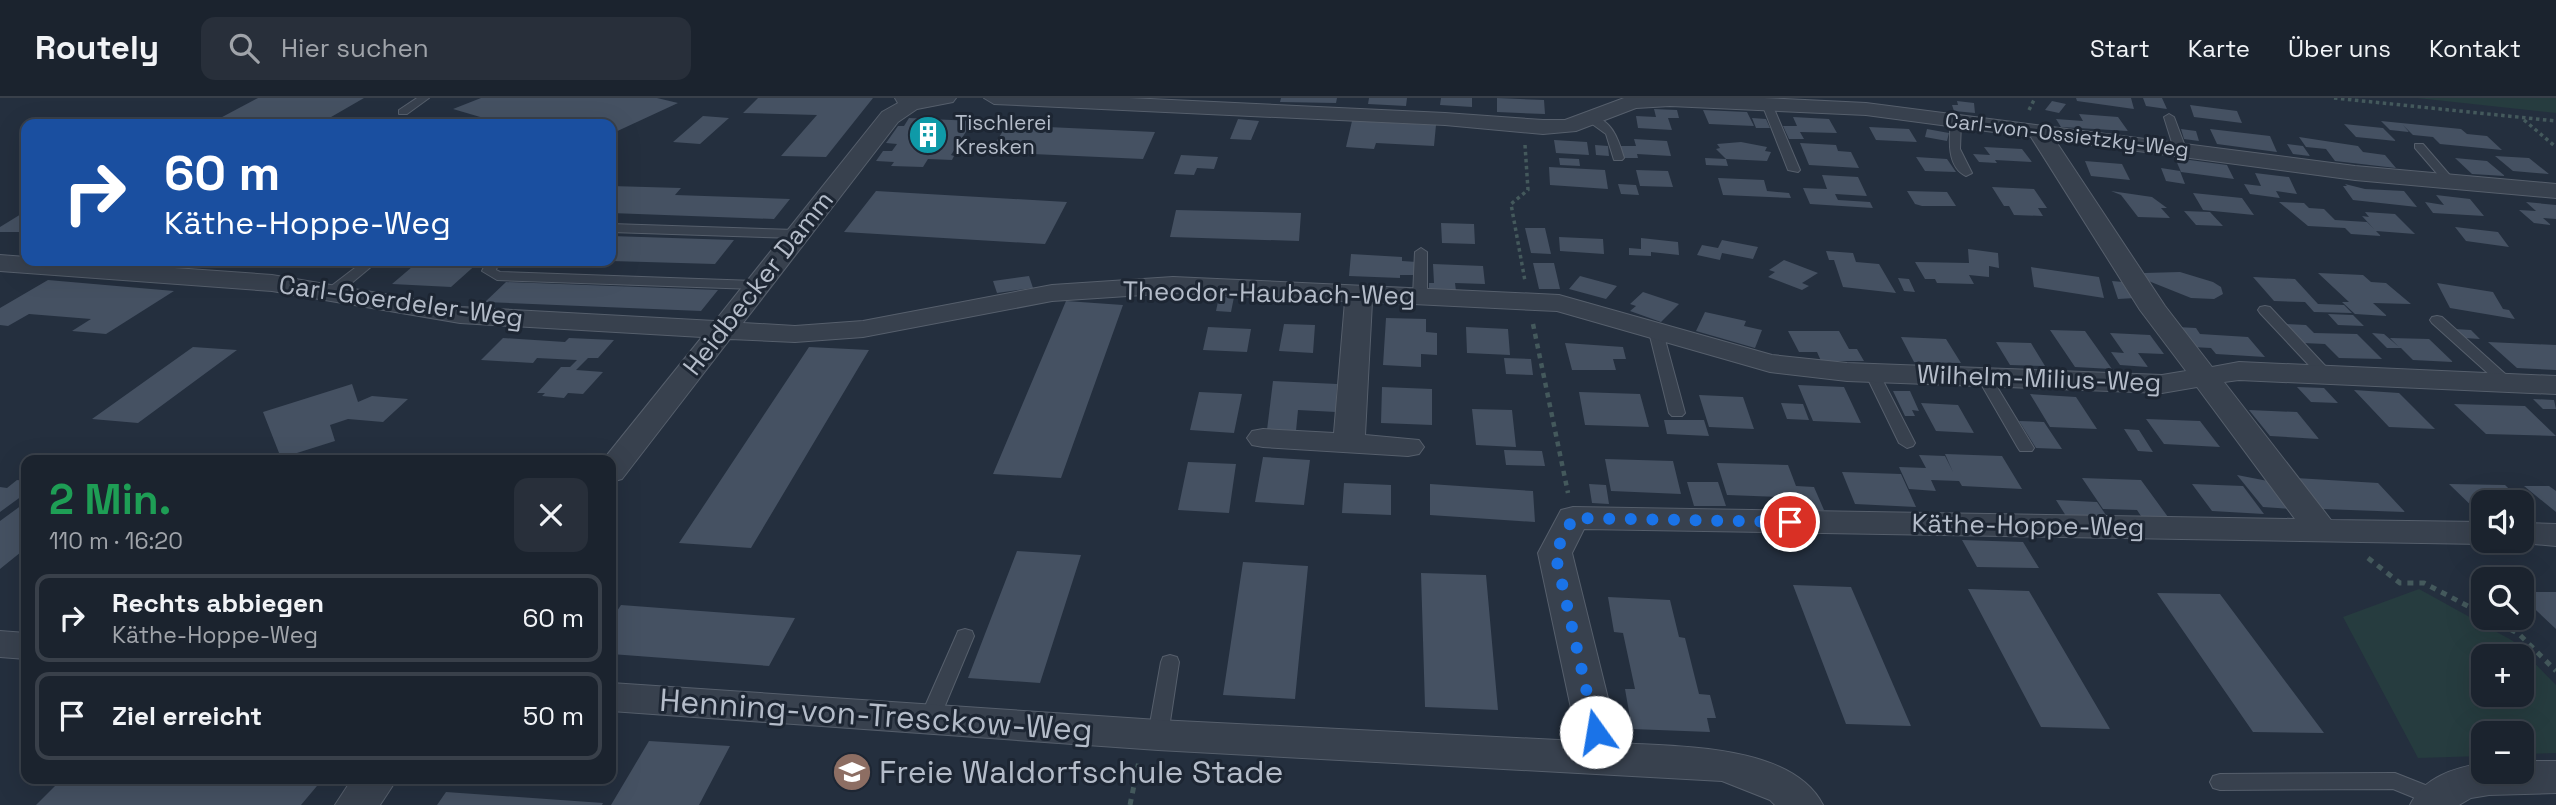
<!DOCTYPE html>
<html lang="de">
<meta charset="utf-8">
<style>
:root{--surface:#1b232e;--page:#282f3a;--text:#f1f3f6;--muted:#a0a4aa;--line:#39404a}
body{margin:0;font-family:"Space Grotesk",sans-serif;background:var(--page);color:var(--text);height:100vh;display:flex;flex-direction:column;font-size:26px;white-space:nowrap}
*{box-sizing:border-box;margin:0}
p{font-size:23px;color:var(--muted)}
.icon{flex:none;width:38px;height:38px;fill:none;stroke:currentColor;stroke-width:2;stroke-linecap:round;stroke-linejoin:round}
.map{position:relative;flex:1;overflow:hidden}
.sheet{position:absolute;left:21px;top:357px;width:595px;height:329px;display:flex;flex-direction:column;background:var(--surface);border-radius:14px;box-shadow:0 7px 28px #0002,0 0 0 2px var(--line)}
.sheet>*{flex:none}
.top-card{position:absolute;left:21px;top:21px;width:595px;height:147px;border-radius:14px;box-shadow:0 7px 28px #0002,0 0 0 2px var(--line);background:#1a4fa0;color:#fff;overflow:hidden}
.tools{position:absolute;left:2471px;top:392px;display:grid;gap:14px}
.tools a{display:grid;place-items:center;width:63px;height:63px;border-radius:14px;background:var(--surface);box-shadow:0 7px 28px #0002,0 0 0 2px var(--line);font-size:35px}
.pin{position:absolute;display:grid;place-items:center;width:60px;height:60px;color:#fff;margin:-30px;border:4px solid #fff;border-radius:50%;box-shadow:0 2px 7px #0007}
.me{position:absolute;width:77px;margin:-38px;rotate:347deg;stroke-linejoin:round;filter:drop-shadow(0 0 5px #0008)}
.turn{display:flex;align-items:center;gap:24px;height:147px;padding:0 28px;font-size:32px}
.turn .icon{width:91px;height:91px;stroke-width:2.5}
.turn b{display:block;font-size:49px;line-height:60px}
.round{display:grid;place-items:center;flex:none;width:74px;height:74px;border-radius:14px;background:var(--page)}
.head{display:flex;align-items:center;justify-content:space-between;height:119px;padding:0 28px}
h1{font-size:42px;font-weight:800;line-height:52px;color:#1e9e55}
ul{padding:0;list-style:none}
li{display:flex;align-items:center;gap:21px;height:88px;margin:0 14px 10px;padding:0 14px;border:4px solid var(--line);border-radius:14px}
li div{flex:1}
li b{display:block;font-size:26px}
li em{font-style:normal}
header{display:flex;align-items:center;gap:42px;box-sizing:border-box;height:98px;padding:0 35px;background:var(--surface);border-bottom:2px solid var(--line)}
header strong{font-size:33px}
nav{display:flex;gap:38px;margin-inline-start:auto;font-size:24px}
.search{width:490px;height:63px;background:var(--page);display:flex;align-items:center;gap:18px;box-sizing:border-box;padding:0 24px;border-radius:14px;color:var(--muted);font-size:26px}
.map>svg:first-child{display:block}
</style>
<header>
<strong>Routely</strong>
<div class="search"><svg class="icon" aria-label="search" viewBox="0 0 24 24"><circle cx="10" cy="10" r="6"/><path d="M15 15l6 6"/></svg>Hier suchen</div>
<nav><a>Start</a><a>Karte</a><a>Über uns</a><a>Kontakt</a></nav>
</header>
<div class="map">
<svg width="2556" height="707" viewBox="0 0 2556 707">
<rect width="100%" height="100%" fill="#242f3e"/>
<path fill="#263c3f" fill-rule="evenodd" d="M2417,0H2556V15Z
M2419,491L2513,543L2556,587V655L2522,656V635H2483V658L2418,660L2343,519ZM2483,558H2522V597H2483Z"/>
<path fill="#455162" d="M258,0H364L319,26H209Z
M481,0H657L678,5L611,36V26H504L453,11Z
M758,0H873L826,59L781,58L817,17L743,15Z
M1281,0H1337L1336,5L1280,4Z
M1369,0H1407L1406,8L1368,6Z
M1441,0H1472V9L1440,7Z
M1497,0L1544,2L1545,16L1497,14Z
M2076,0H2131L2134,11L2077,3Z
M2143,0H2162L2167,11L2146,8Z
M1957,3L1974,5L1975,15L1954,13L1952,7H1958Z
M2052,3L2066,6L2059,15L2045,12Z
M2190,7L2237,13L2242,25L2194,19Z
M1654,11L1677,12L1679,20H1668L1672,32L1638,30L1636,18L1656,19Z
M1703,12L1747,14L1754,28L1709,26Z
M2079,16L2118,19L2128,33L2061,29L2056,21L2083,23Z
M703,18L729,20L700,46L673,44Z
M1793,19L1829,21L1837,35L1800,34L1804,41H1789L1783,28H1797Z
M909,20L973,23L951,57L954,58L952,62L928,61L923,69L891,68L894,64L876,63L883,53H892L897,46L886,45L898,28H904Z
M1752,20L1766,21L1770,30H1756Z
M1238,21L1259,23L1251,42L1230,41Z
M1352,23L1436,27L1434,48L1376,45L1374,51L1346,49Z
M2381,23L2461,31L2467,36L2487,38L2502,52L2440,46L2433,39L2413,37L2403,27L2409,34L2390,32Z
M2344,26L2383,30L2396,43L2356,39Z
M1007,27L1155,34L1143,61L989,54Z
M1869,29L1909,31L1917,44L1876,42Z
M1927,31L1949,35L1947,43L1925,39Z
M2181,31L2196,33L2199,43L2184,41Z
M2210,31L2270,38L2277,54L2217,46Z
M2299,39L2358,48L2363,54L2385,57L2396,70L2335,63L2326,51L2306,49Z
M1634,41L1667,43L1671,58L1637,56L1638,60H1622L1618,48H1636Z
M1554,42L1587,44L1589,57L1556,55Z
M1741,44L1767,49L1765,53L1771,54L1767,63L1726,61L1716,51L1720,50L1717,46Z
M1800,45L1836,47L1838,53L1851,54L1859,70L1809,67Z
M2287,46L2303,48L2310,58L2293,56Z
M1595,47L1608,48L1609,58L1596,57Z
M1984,49L2022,51L2032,64L1995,62L1997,65L1979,64L1973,56L1990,57Z
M1181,57L1218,59L1214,71L1197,70L1194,77L1174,76Z
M2495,58L2529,60L2549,76L2513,73Z
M1916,59L1947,61L1956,74L1925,73Z
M1559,60L1579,61L1580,68L1560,67Z
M1705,60L1726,61L1728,68L1706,67Z
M2175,60L2227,67L2234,81L2181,74Z
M2455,60L2487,63L2505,78L2472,76Z
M2085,63L2122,66L2130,82L2091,78Z
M1549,69L1605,72L1608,91L1550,87Z
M2161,70L2180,73L2185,86L2166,83Z
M1636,72L1668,73L1673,89L1640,88Z
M2255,75L2289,79L2297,96L2276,93L2280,100L2250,96L2244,86L2261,88Z
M1822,77L1858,79L1867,98L1835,96L1838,102L1870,104L1873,110L1810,106L1803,90L1827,91Z
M1718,80L1764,82L1767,93L1789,95L1791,100L1723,97Z
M1618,86L1636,87L1639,97L1621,96Z
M2345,86L2365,91L2404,93L2417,109L2353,102L2343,88H2347Z
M611,88L681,90L675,97L790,101L774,121L611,115Z
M1992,89L2034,91L2047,110H2038L2043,118L2014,117L2009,108H2004Z
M876,93L1067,104L1045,146L844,134Z
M1907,93L1947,94L1956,108H1922L1915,106Z
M2111,93L2152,99L2167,110H2161L2170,120L2138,119L2121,97Z
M2193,95L2242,100L2254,117L2203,112Z
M2436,97L2470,101L2484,118L2433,115L2425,104L2444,107Z
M2279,104L2304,105L2309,110L2324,111L2335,122L2367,124L2374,131L2362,118L2369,119L2365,114L2395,116L2415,136L2376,133L2381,138L2351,136L2345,130L2308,128Z
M2526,104L2556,107V121L2543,120L2551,127L2534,125L2519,112L2536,113Z
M1176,112L1301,115L1299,143L1170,139Z
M26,113V134H0V129Z
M2184,113L2210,114L2223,128L2196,127Z
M1441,125L1474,126L1475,146L1442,145Z
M2455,129L2498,134L2509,149L2466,143Z
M1525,130H1545L1551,156L1531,155Z
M611,138L734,142L715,166L611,163Z
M1559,139L1603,141L1604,156L1560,153Z
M1641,140L1678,144L1679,157L1651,154V158L1629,157V150L1641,151Z
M1722,142L1758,149L1753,161L1722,155L1720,162L1697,157L1702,147L1718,150Z
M1968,151L1998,155L1999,170L1989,168V179L1969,177L1974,186L1937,185L1935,181H1925L1915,164L1969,165Z
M1826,153L1853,155L1856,164L1879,166L1896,195L1843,189L1834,162H1829Z
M1351,156L1402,159V163L1417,164L1416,177H1400V180L1349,178Z
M1784,162L1818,175L1802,185L1809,188L1802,192L1768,179L1775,174L1769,172Z
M419,163H480L451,189L392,186Z
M1533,165H1554L1560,191H1539Z
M1433,166L1483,168L1485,186L1455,185L1456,193H1429V185H1434Z
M2031,169L2099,179L2104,200L2034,189Z
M2180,174L2213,184L2221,189L2223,196L2214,201L2191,200L2146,182L2144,175Z
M2318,175L2363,177L2371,184L2386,185L2411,206L2373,205L2387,218L2355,216L2342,204H2349Z
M1029,178L1033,190L997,195L993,183Z
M1580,178L1617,188L1606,201L1569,191Z
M2253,179L2295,181L2318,206L2344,207L2352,215L2314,214L2305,204L2274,203Z
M1898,180L1909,181L1915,194L1904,193Z
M48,182L174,193L106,236L72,233L91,221L29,216L8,228L0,227V210Z
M2112,183L2123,184L2135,200L2118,201Z
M506,184L718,192L701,213L485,204Z
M2437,185L2493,194L2503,211L2509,212L2515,221L2450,210Z
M1643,194L1679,206L1661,224L1630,213L1636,208L1630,206Z
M1219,199H1234L1231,214L1216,213Z
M1066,203L1123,207L1061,380L993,376Z
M1705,214L1746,223L1744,228L1762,232L1755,250L1696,233Z
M2328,216L2353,217L2364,228L2338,227Z
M1386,220L1426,221V234L1437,235V257L1421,256V269L1383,267Z
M1284,226L1315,227L1313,255L1279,253Z
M2284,226L2306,227L2314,235L2357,236L2382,261L2339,260L2325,246L2303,245Z
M1208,229L1251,231L1247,254L1203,252Z
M1466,229L1508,231L1510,257L1467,255Z
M2177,229L2196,230L2200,236L2248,239L2265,259L2216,256L2211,250L2192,249Z
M2455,231L2471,232L2480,241L2465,240Z
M2050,232L2085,233L2112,271L2075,269Z
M1788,233H1839L1849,251H1857L1864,263H1821L1817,254H1799Z
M2110,235L2150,237L2164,256L2138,255L2148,269L2120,267L2111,254L2124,255Z
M2372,235L2384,236L2399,249L2390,240L2429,241L2453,264L2413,262L2401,250H2387Z
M1901,239L1946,241L1961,265L1914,264Z
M503,240L565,244L569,240L614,242L598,260H588L576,272L603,274L583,296L568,295L564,300L542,298L545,295H537L561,269H570L577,262L537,260L533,265L481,262Z
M1996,244L2031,245L2045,268L2010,267Z
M2488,244L2556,247V272L2517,270Z
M1565,245L1623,249L1626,261H1613L1616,272H1572Z
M193,249L237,252L138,325L92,321Z
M809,249L869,252L751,450L679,445Z
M1504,260L1531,261L1533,277L1506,276Z
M1273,283L1337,286L1336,314L1298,312L1296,333L1267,332Z
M352,286L358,304L372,298L408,301L383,324L348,321L330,327L335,343L281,360L263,314Z
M1798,287L1844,289L1861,325L1813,323Z
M1382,289L1432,291V327L1381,325Z
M2297,289L2324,290L2338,305L2311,304Z
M2354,292L2399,295L2435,331L2389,329Z
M1893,293H1910L1919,313L1912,312L1915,318H1905Z
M1199,294L1242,296L1234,335L1190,332Z
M1579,294L1640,296L1649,329L1585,327Z
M2030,296L2076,299L2097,331L2050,329Z
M1699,297L1743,299L1754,331L1709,329Z
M2533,301L2554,302L2556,311H2543Z
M1781,305L1803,306L1809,322L1787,321Z
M1921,305L1958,307L1974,335L1936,333Z
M2454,306L2525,308L2556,338L2486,336Z
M1472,311L1512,312L1516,349L1476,347Z
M2249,312L2297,314L2319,341L2270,338Z
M2146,321L2200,323L2220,349L2164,346Z
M1664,322H1704L1709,338L1667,336Z
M2019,323L2044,324L2062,351L2036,350Z
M2124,331L2139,332L2153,354L2138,353Z
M1504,352L1542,353L1545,368L1506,367Z
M1945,356L2002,358L2022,391L1962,388L1959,383L1931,382L1936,393L1909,391L1899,369L1926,370L1919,357L1945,358L1953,374Z
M1263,359L1310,362L1304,407L1255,404Z
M1605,361L1673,363L1681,396L1611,393Z
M1188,364L1236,366L1229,415L1178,412Z
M1717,365L1788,367L1796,388L1814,389L1824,412H1806L1802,400L1727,397Z
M1842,374L1901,376L1916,409L1855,406Z
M2237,377L2273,384L2293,411L2263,409Z
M2082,380L2141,382L2168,419L2141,418L2137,412L2103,411Z
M2296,380L2378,385L2405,414L2322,411Z
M17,382L26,383V395L0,414V389L7,390Z
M1687,384H1718L1726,408H1694Z
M1344,385L1391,387V417L1342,415Z
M1430,386L1533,393L1535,424L1430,417Z
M1589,386L1606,387L1609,406L1592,405Z
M2192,386L2243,388L2264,416L2212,413Z
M2449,386L2505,387L2536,417L2522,416V404H2483V415H2479Z
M2524,388H2549L2556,393V414Z
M2056,402L2097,404L2108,420L2066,418Z
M26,404V450L0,471V423Z
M1962,442L2023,444L2039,470L1977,469Z
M1017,453L1081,457L1040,585L968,580Z
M1243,464L1308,468L1295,601L1223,597Z
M1421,475L1486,477L1498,612L1425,609Z
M1793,487L1851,489L1911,628L1846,626Z
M1968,491L2029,493L2110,631L2041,629Z
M2522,494H2556V531L2522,499Z
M2157,495L2220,496L2324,635L2253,634Z
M1608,499L1670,502L1679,539L1685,540L1699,596L1710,597L1716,620H1707L1710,634L1632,631L1625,591H1635L1623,535L1614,534Z
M621,507L795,520L769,568L611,556V522Z
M649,643L730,648L699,707H611Z
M62,681H309L322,682L301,707H36Z
M446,694L603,705L602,707H437Z"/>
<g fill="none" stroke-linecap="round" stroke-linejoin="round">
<g stroke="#565f6c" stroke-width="2">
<path id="service" d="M417,0H429L407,16H399V12Z
M1767,3L1772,6L1800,72L1798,74L1788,72L1762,6Z
M2169,16L2174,19L2186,51L2184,53L2174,51L2164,19Z
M1588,19C1611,17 1619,43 1624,60L1622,62H1614L1606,36L1588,23Z
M1956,21L1961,24L1960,51L1972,75L1966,78C1947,69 1949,42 1951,24Z
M2415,46H2423L2454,82V86H2446L2415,50Z
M611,126L796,132L802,136L796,140L611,134Z
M1421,150L1427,154V198L1420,202L1413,198L1415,154Z
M364,163H378L336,198H326V192Z
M487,163H499L496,172L500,174L755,183L762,187L755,191L497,182L482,173Z
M2265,208L2270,209L2331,274L2333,277L2331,280H2321L2260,215L2258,212L2260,209Z
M2437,218L2442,219L2512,282L2514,285L2512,288H2502L2432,225L2430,222L2432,219Z
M1656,230L1663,234L1685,315L1682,318H1672L1669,315L1649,234Z
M1872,271L1879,275L1915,345L1913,348L1907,350L1899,345L1865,275Z
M1984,275L1991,279L2034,350L2032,353H2020L2018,350L1977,279Z
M965,531L972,533L974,538L939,622L936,627L929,629L922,627L919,622L956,538L958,533Z
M1170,557L1177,559L1179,564L1168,637L1165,642L1158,645L1151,642L1148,637L1161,564L1163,559Z
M2395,675L2443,694L2446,700L2443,706L2432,707L2393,691L2220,692L2213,690L2210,684L2213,678L2220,676Z"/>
</g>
<g stroke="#565f6c" stroke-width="2">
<path id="minor" d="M895,0H956L953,4L917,11L898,24L743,225L795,228L863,223L1052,187L1173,179L1559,197L1772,257L1847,265L2162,277L2186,273L2140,212L2031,39L1866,17L1670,8L1636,10L1576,33L1543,36L1445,27L994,6L984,0H1129L1445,15L1543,22H1565L1624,0H1764L1866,5L2355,68L2556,86V100L2355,82L2055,42L2165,208L2212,269L2239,264L2556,278V296L2239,282L2224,284L2331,422L2483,424V443H2495L2483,446L1584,431L1572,455L1619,645C1679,649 1792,646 1823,707H1775L1770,702L1722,683L1158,652L611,613V585L1158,622L1578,643L1538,455L1561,412L1573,409L2295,421L2197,289L2162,295L1847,283L1770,274L1557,213L1372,204L1365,337L1419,342L1424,349L1419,356L1408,358L1263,349L1252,347L1247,340L1252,333L1263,331L1334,335L1345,203L1173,195L1052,203L863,239L795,244L730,241L622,381L611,384V362H603L702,239L460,225L272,193L0,173V157L26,159V163H75L272,177L460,209L715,223L882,14L898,5Z
M2522,425L2556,426V448L2510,444L2522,443Z
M0,533L26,535V561L0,559Z
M2522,663H2556V695L2489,697L2471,700L2459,707H2410C2424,679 2454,670 2483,665V674H2522Z
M352,681H397L380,707H335Z"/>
</g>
<path stroke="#44595c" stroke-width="3.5" stroke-dasharray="3.5 3.5" stroke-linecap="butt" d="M2334,0L2556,23
M2029,12L2035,0
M2524,22L2556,49
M1525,47L1528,92L1511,106L1525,183"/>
<path stroke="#44595c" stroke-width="4.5" stroke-dasharray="5 5" stroke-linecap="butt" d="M1533,226L1568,395"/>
<path stroke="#44595c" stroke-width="5" stroke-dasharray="6 6" stroke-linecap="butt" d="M2368,460L2400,485H2424L2483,516
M2489,520L2519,536L2556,573
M1130,707L1139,663"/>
<use href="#service" fill="#38414e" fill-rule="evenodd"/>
<use href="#minor" fill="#38414e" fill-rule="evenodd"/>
</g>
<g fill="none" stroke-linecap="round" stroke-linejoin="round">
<path stroke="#1a73e8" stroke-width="12" stroke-dasharray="0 21.6" d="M1596,634L1555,455L1573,420L1790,424"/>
</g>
<defs>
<g id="building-disc" transform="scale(2.0125)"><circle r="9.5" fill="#0f9aa8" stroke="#1d2633"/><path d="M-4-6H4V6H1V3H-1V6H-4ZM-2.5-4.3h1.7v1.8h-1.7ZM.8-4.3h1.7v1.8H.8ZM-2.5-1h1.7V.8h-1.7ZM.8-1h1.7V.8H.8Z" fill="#fff"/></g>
<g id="school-disc" transform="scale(2.0125)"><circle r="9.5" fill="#8d6e63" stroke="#1d2633"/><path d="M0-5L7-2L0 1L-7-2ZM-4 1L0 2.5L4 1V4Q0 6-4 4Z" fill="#fff"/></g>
</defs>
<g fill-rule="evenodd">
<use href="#building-disc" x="928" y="37"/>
<use href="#school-disc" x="852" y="674"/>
</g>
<g text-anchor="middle" stroke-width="6" stroke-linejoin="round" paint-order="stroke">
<g font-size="21" fill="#b4bcc9" stroke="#1d2633" text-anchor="start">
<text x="955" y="32">Tischlerei<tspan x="955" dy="24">Kresken</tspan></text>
</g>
<g font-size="21" fill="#b4bcc9" stroke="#1d2633">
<text transform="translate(2067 37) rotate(7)" y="7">Carl-von-Ossietzky-Weg</text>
</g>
<g font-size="26" fill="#b4bcc9" stroke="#1d2633">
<text transform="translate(758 185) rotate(-52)" y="9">Heidbecker Damm</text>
<text transform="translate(1269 195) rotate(1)" y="9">Theodor-Haubach-Weg</text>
<text transform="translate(401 203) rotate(8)" y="9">Carl-Goerdeler-Weg</text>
<text transform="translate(2039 280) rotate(2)" y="9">Wilhelm-Milius-Weg</text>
<text transform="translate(2028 427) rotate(1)" y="9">Käthe-Hoppe-Weg</text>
</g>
<g font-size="32" fill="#b4bcc9" stroke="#1d2633">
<text transform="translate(876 617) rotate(4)" y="11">Henning-von-Tresckow-Weg</text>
</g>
<g font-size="32" fill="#b4bcc9" stroke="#1d2633" text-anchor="start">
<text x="879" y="685">Freie Waldorfschule Stade</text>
</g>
</g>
</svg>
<div class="tools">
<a><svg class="icon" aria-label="sound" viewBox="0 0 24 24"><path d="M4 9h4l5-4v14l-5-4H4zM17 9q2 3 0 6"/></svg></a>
<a><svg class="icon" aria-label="search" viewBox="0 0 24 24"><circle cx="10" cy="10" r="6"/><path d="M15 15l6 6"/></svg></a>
<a>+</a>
<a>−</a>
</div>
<div class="pin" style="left:1790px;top:424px;background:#d93025"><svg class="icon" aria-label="arrive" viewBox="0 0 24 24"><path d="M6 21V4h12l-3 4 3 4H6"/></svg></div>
<svg class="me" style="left:1596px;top:634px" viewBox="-20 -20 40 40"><circle r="19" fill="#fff"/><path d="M0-13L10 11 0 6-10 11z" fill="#1a73e8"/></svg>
<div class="top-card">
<div class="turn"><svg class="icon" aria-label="right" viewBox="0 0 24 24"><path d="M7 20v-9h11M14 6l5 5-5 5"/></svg><div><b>60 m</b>Käthe-Hoppe-Weg</div></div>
</div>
<section class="sheet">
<div class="head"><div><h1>2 Min.</h1><p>110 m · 16:20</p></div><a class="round"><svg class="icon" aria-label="close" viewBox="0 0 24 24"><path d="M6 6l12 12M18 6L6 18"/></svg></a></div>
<ul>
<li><svg class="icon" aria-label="right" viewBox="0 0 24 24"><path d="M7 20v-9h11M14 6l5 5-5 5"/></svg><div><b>Rechts abbiegen</b><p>Käthe-Hoppe-Weg</p></div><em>60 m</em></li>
<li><svg class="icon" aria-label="arrive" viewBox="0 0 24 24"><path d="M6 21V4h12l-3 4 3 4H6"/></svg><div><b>Ziel erreicht</b></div><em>50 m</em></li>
</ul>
</section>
</div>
